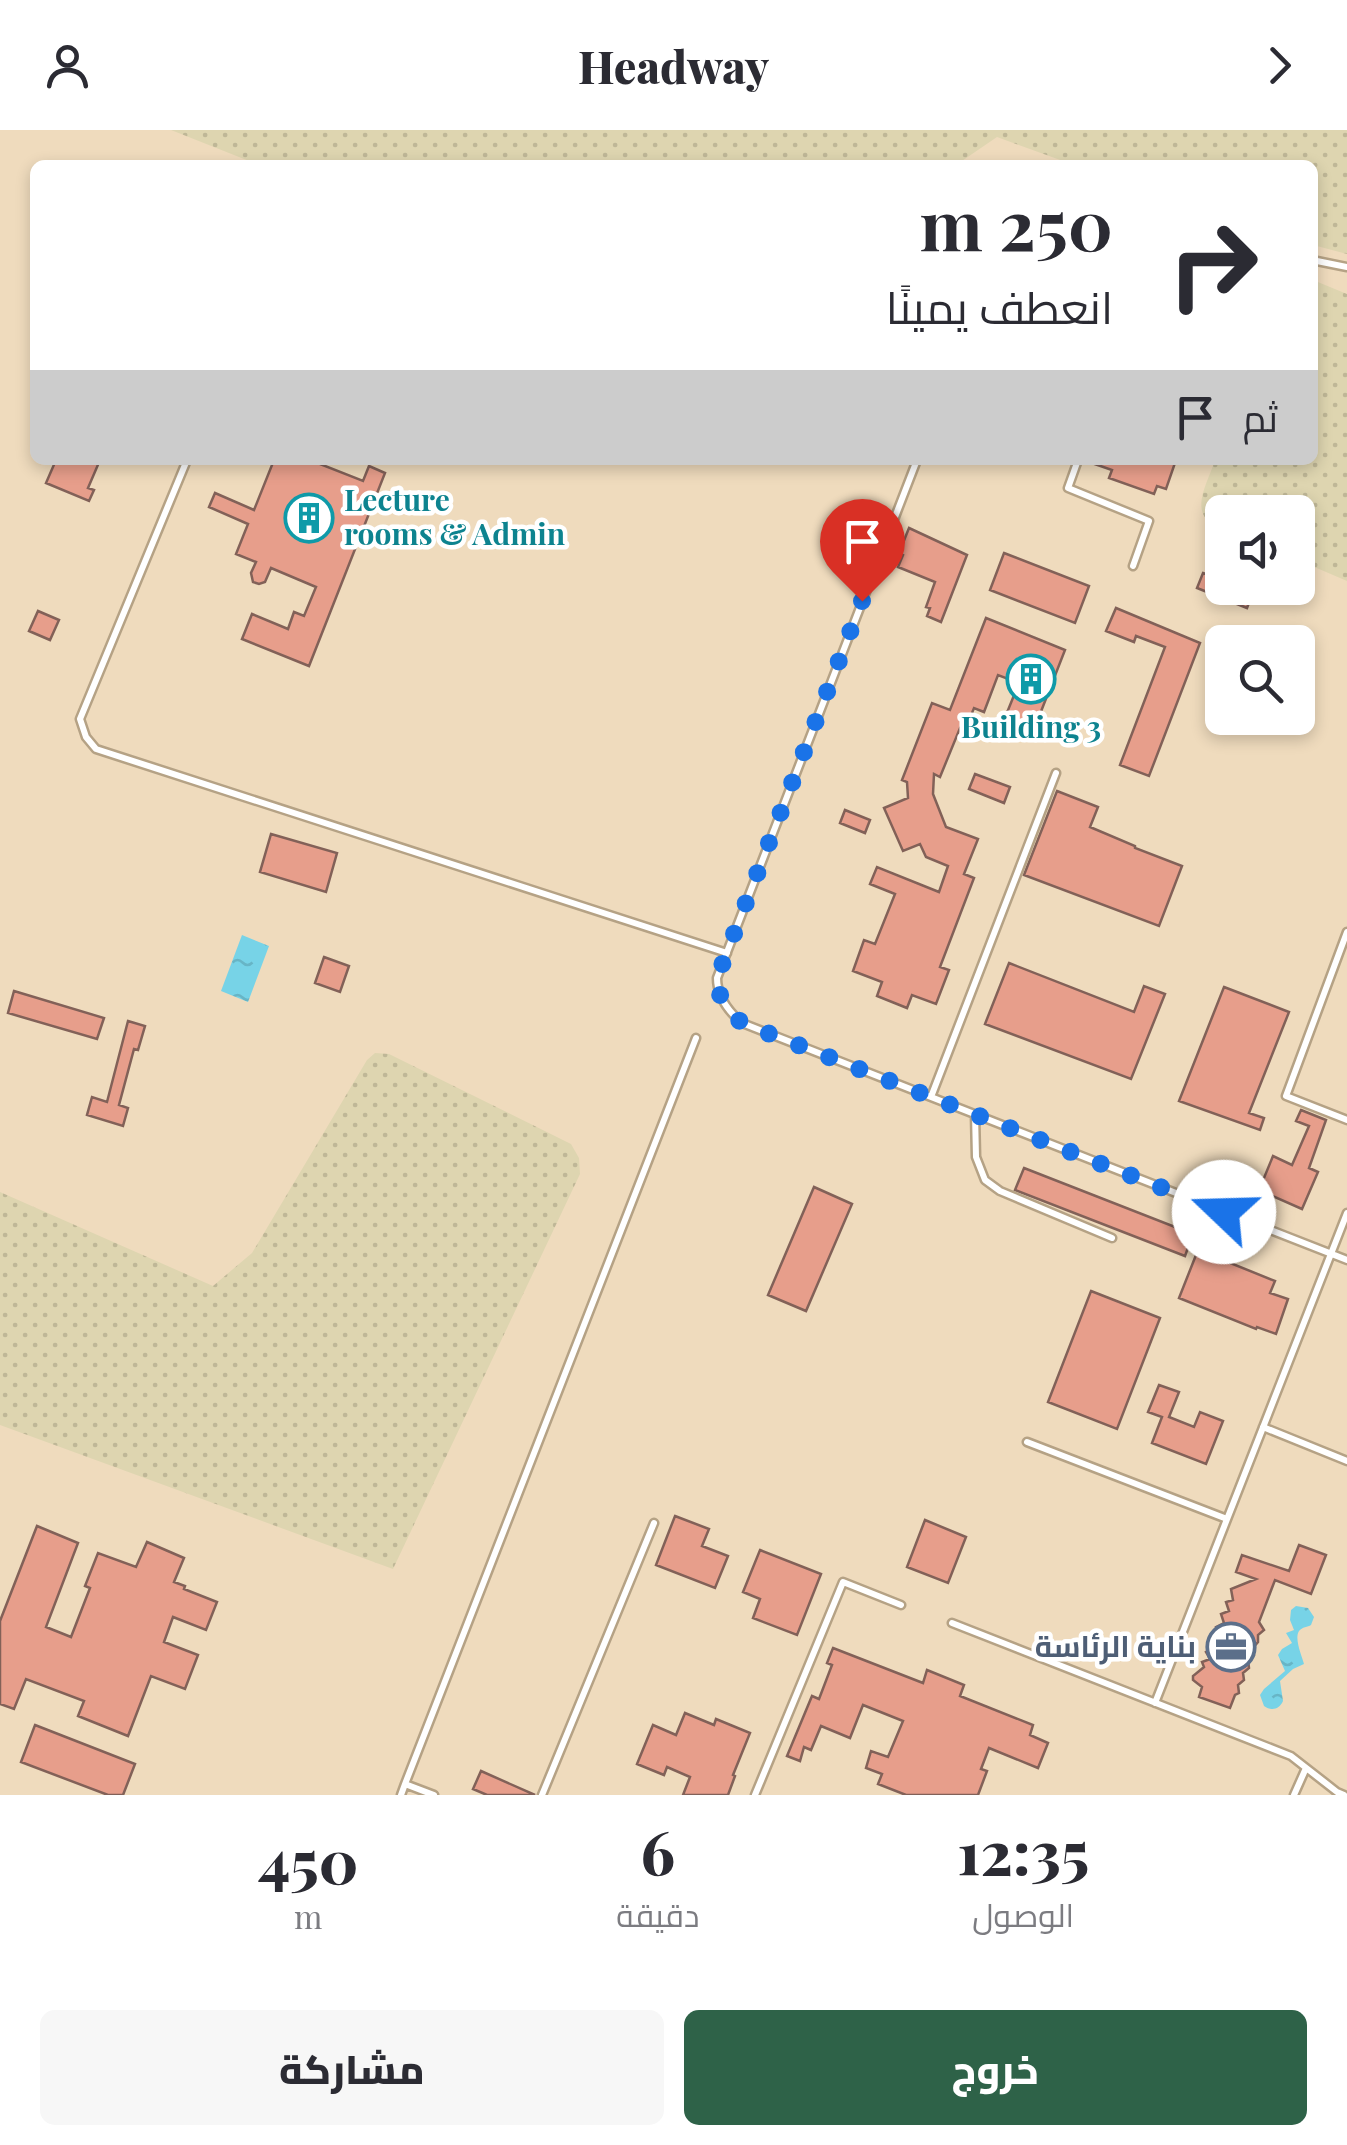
<!DOCTYPE html>
<html lang="ar">
<meta charset="utf-8">
<style>
:root{--surface:#fff;--page:#f7f7f7;--text:#2b2b33;--muted:#7c7c81;--accent:#2e6248}
body{margin:0;font-family:"Playfair Display",Cairo,serif;background:var(--page);color:var(--text);direction:rtl;height:100vh;display:flex;flex-direction:column;font-size:38px;white-space:nowrap}
*{box-sizing:border-box;margin:0}
p{font-size:32px;color:var(--muted)}
.icon{flex:none;width:55px;height:55px;fill:none;stroke:currentColor;stroke-width:2;stroke-linecap:round;stroke-linejoin:round}
.map{position:relative;height:1665px;overflow:hidden;direction:ltr}
.details{display:flex;flex-direction:column;background:var(--surface);flex:1}
.details>*{flex:none}
.hud{position:absolute;left:30px;top:30px;width:1288px;height:305px;border-radius:15px;box-shadow:0 5px 15px #0003;direction:rtl;background:#fff;color:var(--text);overflow:hidden}
.fabs{position:absolute;left:1205px;top:365px;display:grid;gap:20px}
.fabs a{display:grid;place-items:center;width:110px;height:110px;border-radius:15px;background:var(--surface);box-shadow:0 5px 15px #0003;font-size:50px}
.pin{position:absolute;display:grid;place-items:center;width:85px;height:85px;color:#fff;margin:-102px -42px;border-radius:50% 50% 50% 0;rotate:-45deg;box-shadow:0 0 10px #0007}
.pin .icon{rotate:45deg}
.me{position:absolute;width:110px;margin:-55px;rotate:291deg;stroke-linejoin:round;filter:drop-shadow(0 0 8px #0008)}
.turn{display:flex;align-items:center;gap:35px;height:210px;padding:0 40px;font-size:45px}
.turn .icon{width:130px;height:130px;stroke-width:2.5}
.turn b{display:block;font-size:70px;line-height:85px}
.then{display:flex;align-items:center;height:95px;padding:0 40px;background:#0003;gap:20px;font-size:38px}
.eta{display:flex;justify-content:space-evenly;align-items:center;height:170px;text-align:center}
.eta b{font-size:60px;font-weight:800;line-height:70px}
.primary-button{display:flex;gap:20px;margin-top:auto;padding:20px 40px}
.primary-button a{flex:1;height:115px;border-radius:15px;background:var(--accent);color:#fff;font-size:40px;font-weight:800;line-height:115px;text-align:center}
.primary-button a+a{background:var(--page);color:var(--text)}
header{display:flex;justify-content:space-between;align-items:center;height:130px;padding:0 40px;background:var(--surface);font-size:45px;font-weight:800}
.map>svg:first-child{display:block}
</style>
<header><svg class="icon" aria-label="forward" viewBox="0 0 24 24"><path d="M9 5l7 7-7 7"/></svg>Headway<svg class="icon" aria-label="person" viewBox="0 0 24 24"><circle cx="12" cy="8" r="4"/><path d="M4 21q1-7 8-7t8 7"/></svg></header>
<div class="map">
<svg width="1347" height="1665" viewBox="0 0 1347 1665">
<defs>
<pattern id="sand-dots" width="8" height="8" patternUnits="userSpaceOnUse" patternTransform="scale(2.5)"><rect width="8" height="8" fill="#ded5b0"/><path d="M2 2h.1M6 6h.1" fill="none" stroke="#bfb797" stroke-width="1.8" stroke-linecap="round"/></pattern>
<pattern id="water-ripples" width="26" height="14" patternUnits="userSpaceOnUse" patternTransform="scale(2.5)"><rect width="26" height="14" fill="#77d3e7"/><path d="M2 4q2-2 4 0t4 0M15 11q2-2 4 0t4 0" fill="none" stroke="#67b5c6"/></pattern>
</defs>
<rect width="100%" height="100%" fill="#efdbbd"/>
<path fill="url(#sand-dots)" d="M171,0H1347V124L1313,115L1312,35H1074L997,7L956,35H259Z
M1313,150L1347,164V451L1298,430V382H1222V400C1186,385 1206,358 1215,330H1312Z
M375,923L389,924L571,1014L579,1028L580,1044L393,1439L0,1295V1062L213,1156L252,1123L367,930Z"/>
<path fill="url(#water-ripples)" d="M242,805L269,816L248,872L221,861Z
M1296,1476L1308,1478L1314,1487L1311,1495C1308,1497 1302,1497 1299,1501C1294,1509 1302,1526 1304,1534L1293,1539L1280,1551L1283,1571C1279,1580 1271,1581 1264,1576L1260,1565L1264,1559L1285,1541L1278,1525L1282,1519L1292,1513L1286,1503L1294,1500L1290,1490L1291,1480Z"/>
<path fill="#e79e8b" stroke="#826158" stroke-width="2.5" d="M56,330H100L88,358L94,360L89,371L46,353Z
M274,330H310L363,351L369,336L385,343L309,536L242,509L252,484L288,499L294,482L304,486L316,457L271,438L265,452L259,454L253,452L251,443L256,432L236,424L248,394L209,377L215,363L254,380Z
M1089,330H1176L1166,359L1157,356L1154,364L1109,348L1112,340L1089,332Z
M909,398L967,425L941,492L927,486L930,478L926,477L935,452L898,437L903,425L899,423Z
M1004,423L1089,456L1075,493L990,460Z
M1203,443L1222,450V458H1242L1253,462L1247,478L1197,458Z
M1116,478L1200,513L1149,646L1120,635L1165,517L1136,506L1134,512L1106,501Z
M38,481L59,490L50,510L29,501Z
M986,488L1065,520L1033,602L1004,590L1019,553L998,545L984,582L974,578L965,600L960,598L940,647L934,644L933,664L946,697L978,709L964,744L974,748L940,837L949,840L936,874L912,865L907,878L877,866L882,852L853,841L864,810L875,814L895,764L870,754L877,737L939,762L948,736L926,727L920,714L903,721L884,678L908,668L907,652L902,650L932,573L950,580Z
M975,644L1010,657L1004,673L969,659Z
M1057,661L1098,677L1090,697L1135,716V718L1182,736L1159,796L1024,745Z
M845,680L870,690L865,703L840,693Z
M271,704L337,723L326,762L260,742Z
M324,827L349,836L340,862L315,853Z
M1009,833L1134,882L1144,856L1165,864L1131,949L985,894Z
M1224,857L1289,882L1249,983L1264,988L1260,1000L1179,971Z
M14,861L104,888L97,909L8,883Z
M128,891L145,896L138,920L134,919L119,975L128,978L123,996L87,985L92,967L107,972Z
M1301,980L1326,990L1309,1038L1318,1042L1302,1079L1259,1060L1273,1026L1292,1035L1309,996L1296,991Z
M1024,1038L1193,1104L1185,1126L1015,1060Z
M814,1057L852,1074L806,1181L768,1165Z
M1198,1120L1275,1151L1270,1163L1288,1169L1276,1204L1257,1197L1256,1199L1179,1168Z
M1091,1161L1160,1188L1117,1299L1048,1272Z
M1159,1255L1179,1262L1169,1287L1194,1297L1200,1282L1223,1291L1206,1334L1152,1313L1162,1287L1148,1282Z
M675,1386L709,1399L702,1416L728,1426L715,1458L656,1435Z
M925,1390L966,1407L948,1453L907,1437Z
M37,1396L78,1413L46,1497L71,1507L90,1458L85,1456L98,1423L136,1437L147,1412L184,1428L174,1452L185,1456L184,1459L217,1472L206,1500L173,1487L164,1512L198,1525L185,1559L151,1546L128,1606L78,1586L84,1571L26,1549L14,1579L0,1574V1491Z
M1299,1415L1326,1425L1311,1464L1275,1450L1259,1492L1264,1500L1258,1505V1512L1252,1519L1254,1525L1248,1530L1249,1538L1243,1543L1244,1550L1238,1555L1239,1563L1235,1565L1230,1578L1199,1567L1202,1557L1193,1550V1546L1204,1537L1202,1532L1210,1529L1206,1522L1214,1518L1211,1509L1219,1505L1216,1497L1224,1493L1221,1484L1229,1481L1226,1472L1233,1470L1231,1459L1256,1449L1236,1442L1242,1425L1289,1441Z
M760,1420L821,1444L797,1505L753,1488L760,1469L743,1462Z
M833,1518L923,1553L927,1540L964,1555L960,1566L1033,1595L1030,1605L1048,1613L1038,1638L989,1618L981,1639L987,1641L978,1665H906L878,1654L882,1644L866,1638L871,1621L888,1627L903,1591L863,1575L850,1608L821,1596L811,1620L804,1617L800,1631L787,1626L812,1566L819,1569L832,1535L827,1533Z
M685,1583L714,1595L716,1589L750,1603L733,1645L735,1646L728,1665H683L690,1647L667,1637L664,1645L637,1634L653,1595L676,1605Z
M35,1595L135,1634L123,1665H108L21,1632Z
M481,1641L535,1665H487L473,1659Z"/>
<g fill="none" stroke-linecap="round" stroke-linejoin="round">
<g stroke="#b5a285" stroke-width="11">
<path id="lane" d="M1312,130L1347,137
M187,330L80,589L86,607L96,619L727,823
M917,330L717,848C717,867 728,881 742,893L1347,1130
M1078,330L1068,358L1149,391L1133,436
M1347,802L1286,966L1347,990
M931,967L1056,643
M975,984L976,1027L985,1050L1000,1061L1112,1108
M1263,1297L1347,1331
M1027,1312L1227,1389
M952,1493L1291,1626L1337,1662L1344,1665
M1155,1573L1347,1083
M401,1665L405,1654
M434,1665L405,1654L696,908
M542,1665L654,1393
M755,1665L843,1452L901,1475
M1294,1665L1306,1638"/>
</g>
<use href="#lane" stroke="#fff" stroke-width="6"/>
</g>
<g fill="none" stroke-linecap="round" stroke-linejoin="round">
<path stroke="#1a73e8" stroke-width="18" stroke-dasharray="0 32.4" d="M862,471L717,848C717,867 728,881 742,893L1224,1082"/>
</g>
<defs>
<g id="building-ring" transform="scale(2.5)"><circle r="9.5" fill="#fff" stroke="#0f9aa8" stroke-width="1.5"/><path d="M-4-6H4V6H1V3H-1V6H-4ZM-2.5-4.3h1.7v1.8h-1.7ZM.8-4.3h1.7v1.8H.8ZM-2.5-1h1.7V.8h-1.7ZM.8-1h1.7V.8H.8Z" fill="#0f9aa8"/></g>
<g id="office-ring" transform="scale(2.5)"><circle r="9.5" fill="#fff" stroke="#5c6f8a" stroke-width="1.5"/><path d="M-6-3h4V-5.5h4V-3h4V5H-6ZM-1-4.5V-3h2v-1.5ZM-6 0V1H6V0Z" fill="#5c6f8a"/></g>
</defs>
<g fill-rule="evenodd">
<use href="#building-ring" x="309" y="388"/>
<use href="#building-ring" x="1031" y="549"/>
<use href="#office-ring" x="1231" y="1517"/>
</g>
<g text-anchor="middle" stroke-width="9" stroke-linejoin="round" paint-order="stroke">
<g font-size="30" font-weight="bold" fill="#0d838f" stroke="#fff" text-anchor="start">
<text x="344" y="381">Lecture<tspan x="344" dy="34">rooms &amp; Admin</tspan></text>
<text x="1031" y="608" text-anchor="middle">Building 3</text>
</g>
<g font-size="30" font-weight="bold" fill="#4e5e75" stroke="#fff" text-anchor="end">
<text x="1196" y="1527">بناية الرئاسة</text>
</g>
</g>
</svg>
<div class="fabs">
<a><svg class="icon" aria-label="sound" viewBox="0 0 24 24"><path d="M4 9h4l5-4v14l-5-4H4zM17 9q2 3 0 6"/></svg></a>
<a><svg class="icon" aria-label="search" viewBox="0 0 24 24"><circle cx="10" cy="10" r="6"/><path d="M15 15l6 6"/></svg></a>
</div>
<div class="pin" style="left:862px;top:471px;background:#d93025"><svg class="icon" aria-label="arrive" viewBox="0 0 24 24"><path d="M6 21V4h12l-3 4 3 4H6"/></svg></div>
<svg class="me" style="left:1224px;top:1082px" viewBox="-20 -20 40 40"><circle r="19" fill="#fff"/><path d="M0-13L10 11 0 6-10 11z" fill="#1a73e8"/></svg>
<div class="hud">
<div class="turn"><svg class="icon" aria-label="right" viewBox="0 0 24 24"><path d="M7 20v-9h11M14 6l5 5-5 5"/></svg><div><b>250 m</b>انعطف يمينًا</div></div>
<div class="then">ثم<svg class="icon" aria-label="arrive" viewBox="0 0 24 24"><path d="M6 21V4h12l-3 4 3 4H6"/></svg></div>
</div>
</div>
<section class="details">
<div class="eta">
<div><b>12:35</b><p>الوصول</p></div>
<div><b>6</b><p>دقيقة</p></div>
<div><b>450</b><p>m</p></div>
</div>
<div class="primary-button"><a>خروج</a><a>مشاركة</a></div>
</section>
